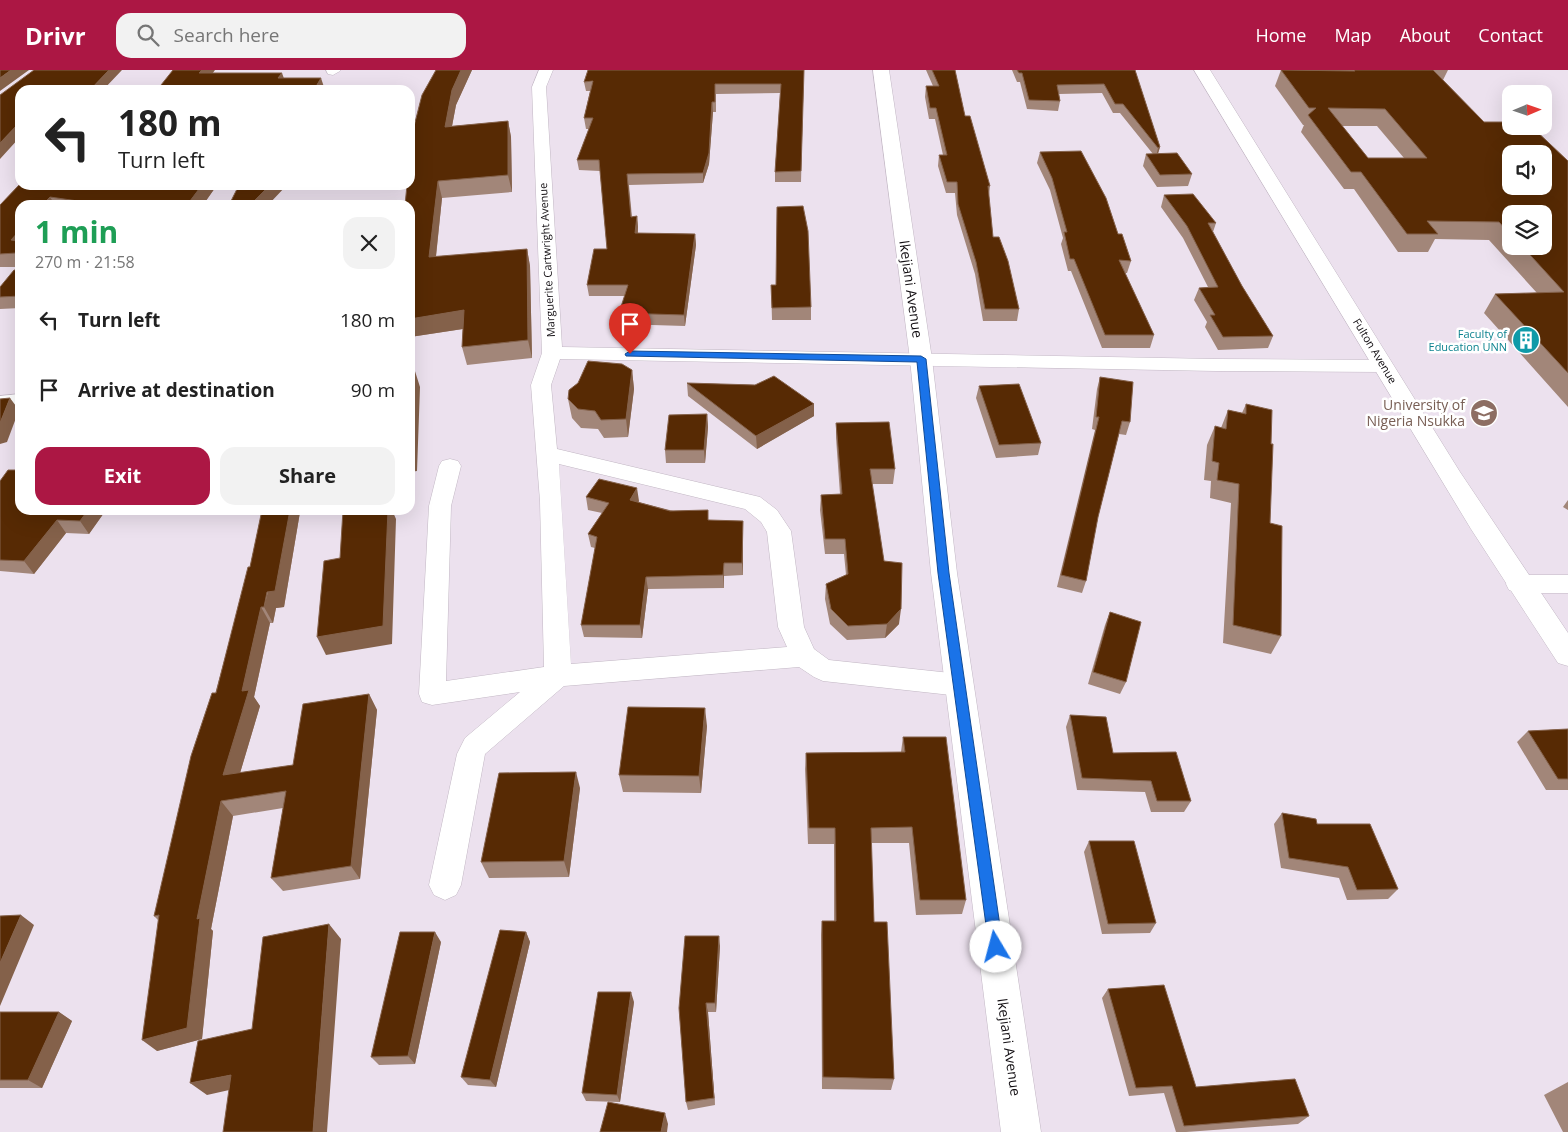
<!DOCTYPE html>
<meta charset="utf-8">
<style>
:root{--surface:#fff;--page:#f2f2f2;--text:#222;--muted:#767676;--accent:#ac1744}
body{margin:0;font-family:"Open Sans",sans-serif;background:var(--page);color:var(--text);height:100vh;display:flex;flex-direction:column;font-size:19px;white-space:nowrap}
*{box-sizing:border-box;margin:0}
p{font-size:16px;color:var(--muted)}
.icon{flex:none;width:28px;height:28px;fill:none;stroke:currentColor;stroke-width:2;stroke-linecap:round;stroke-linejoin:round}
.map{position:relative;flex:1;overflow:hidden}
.sheet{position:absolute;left:15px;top:130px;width:400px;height:315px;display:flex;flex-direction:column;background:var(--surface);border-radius:15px;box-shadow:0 5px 20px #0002}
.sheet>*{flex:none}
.banner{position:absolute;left:15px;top:15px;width:400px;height:105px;border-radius:15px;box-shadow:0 5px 20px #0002;background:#fff;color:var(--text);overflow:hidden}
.needle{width:32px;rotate:88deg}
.fabs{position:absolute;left:1502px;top:15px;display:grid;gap:10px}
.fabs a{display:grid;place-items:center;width:50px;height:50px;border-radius:10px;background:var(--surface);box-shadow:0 5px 20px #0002;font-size:25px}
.pin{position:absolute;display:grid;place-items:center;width:42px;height:42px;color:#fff;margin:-51px -21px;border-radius:50% 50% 50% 0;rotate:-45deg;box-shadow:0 0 5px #0007}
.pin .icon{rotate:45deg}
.me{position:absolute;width:55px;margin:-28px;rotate:352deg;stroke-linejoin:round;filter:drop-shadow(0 0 4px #0008)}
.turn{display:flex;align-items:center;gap:18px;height:105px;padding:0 20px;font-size:22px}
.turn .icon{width:65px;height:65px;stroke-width:2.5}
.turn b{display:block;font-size:35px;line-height:42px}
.round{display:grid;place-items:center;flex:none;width:52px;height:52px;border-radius:15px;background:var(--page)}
.head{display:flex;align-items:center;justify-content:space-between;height:85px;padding:0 20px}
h1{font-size:30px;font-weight:700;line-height:38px;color:#1e9e55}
.cta{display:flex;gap:10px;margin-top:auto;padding:10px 20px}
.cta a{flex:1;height:58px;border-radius:15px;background:var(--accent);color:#fff;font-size:20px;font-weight:700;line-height:58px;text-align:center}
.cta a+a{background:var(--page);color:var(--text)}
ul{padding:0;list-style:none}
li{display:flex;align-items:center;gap:15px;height:70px;padding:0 20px}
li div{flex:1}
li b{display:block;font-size:19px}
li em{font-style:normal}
header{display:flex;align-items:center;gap:30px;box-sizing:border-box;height:70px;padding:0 25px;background:var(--accent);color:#fff}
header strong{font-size:24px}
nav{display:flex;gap:28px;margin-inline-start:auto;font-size:18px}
.search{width:350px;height:45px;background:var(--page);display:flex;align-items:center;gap:12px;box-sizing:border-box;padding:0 18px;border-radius:15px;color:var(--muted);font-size:19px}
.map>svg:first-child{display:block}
</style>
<header>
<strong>Drivr</strong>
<div class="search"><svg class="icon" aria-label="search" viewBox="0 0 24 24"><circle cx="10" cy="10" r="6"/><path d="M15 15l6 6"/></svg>Search here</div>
<nav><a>Home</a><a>Map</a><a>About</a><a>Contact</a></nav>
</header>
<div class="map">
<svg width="1568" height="1062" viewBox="0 0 1568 1062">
<rect width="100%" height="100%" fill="#ece1ee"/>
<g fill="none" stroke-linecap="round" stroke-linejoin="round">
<g stroke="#c2b7c4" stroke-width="1">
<path id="street" d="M326,0H340V1L333,5L328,4Z
M539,0H553L546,17L562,277L1216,289L1383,290L1390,292L1393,296L1390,300L1383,302L1216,301L560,289L551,315L557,379L760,427L777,440L791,461L804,557L814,579L829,590L960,604L969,607L973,615L969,623L960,626L823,611L814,607L799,597L564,616L485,684L461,815L456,825L445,830L434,825L429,815L457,684L465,668L520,622L432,635L422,632L419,624L429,436L439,396L442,391L450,389L458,391L461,396L451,436L446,611L544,597L540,431L531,315L542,283L532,17ZM559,394L745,439L761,452L767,462L778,557L787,577L571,594Z
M20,324V336L0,340V326Z
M1518,505H1568V523H1518L1509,520L1506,514L1509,508Z"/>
</g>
<g stroke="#c2b7c4" stroke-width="1">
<path id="secondary" d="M873,0H889L932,289L957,503L1041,1062H1001L931,503L910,289Z
M1194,0H1210L1460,402L1568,563V596L1558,593L1471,459Z"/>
</g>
<use href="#street" fill="#fff" fill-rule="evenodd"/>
<use href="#secondary" fill="#fff" fill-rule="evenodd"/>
</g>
<path fill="#a28679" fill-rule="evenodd" d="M436,0H472L456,35L452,56L508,51L511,67L512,122L442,128L436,187L527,179L530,196L532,288L467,295L462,277L463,259L410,267V135L411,87L410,83V72Z
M804,0L801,112H775V102L780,23L716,24V42H713L709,94L703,113L629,115L632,147L637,146L638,157V163L695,164L696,175L685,256L620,254L619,243L625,226H589L587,215L607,179L600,101L579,100L577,90L589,59H586L584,48L590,21H586L584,12Z
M926,0H955L965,46L990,116L989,126L993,167L1019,239L1017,251H983L975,204L957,145L955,123H946L938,96L939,85H943L935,49H929L925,27L926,16H933Z
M1012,0H1135L1160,77L1158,84L1192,104L1188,116L1157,117L1143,96L1146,84H1153L1120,43H1113L1102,23L1059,24L1060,31L1058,41L1027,39L1020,12H1017Z
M1281,0H1448L1443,10L1484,52L1568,91V337L1484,243L1495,224L1537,223L1489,170L1435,169L1428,182H1398L1354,119H1344L1301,62L1304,55H1303L1275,16ZM1342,56H1377L1404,88H1368ZM1511,144L1544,176H1511Z
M1040,82L1118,164L1131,191L1127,203H1125L1154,265L1150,278H1102L1071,201H1068L1061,174L1063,168L1050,120L1037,93Z
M20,114L217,115L203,135H20V197H0V135Z
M1164,125L1216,153L1213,162L1242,216L1273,266L1268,278L1218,280L1205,257L1207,252L1194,230L1199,218L1208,217L1183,168L1161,137Z
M20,200V238L0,239V217Z
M771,215H776L811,237V250H772Z
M632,300L634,319L628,367L604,368L598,359L581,358L572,348L568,329Z
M1100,307L1130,352L1126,365L1119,364L1098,447L1086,511L1082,523L1057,517L1095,360L1092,359L1097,319Z
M687,313L755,315L814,334V346L757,379L688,326Z
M979,316L1041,373L1038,385L996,388L976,328Z
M1246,334L1271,374L1270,453L1281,566L1271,584L1223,573L1231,433L1210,428L1211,411L1204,410L1207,375L1215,356L1221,358L1228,340L1242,343Z
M707,344L708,357L705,393H666L665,380Z
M836,353L895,399L893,414H872L884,491L899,554L885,568L847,570L830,554L825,529L826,514L846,505L844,484H825L820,440L821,425L840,424L836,368Z
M0,411L20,440H106L89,464L66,463L34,504L0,501Z
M586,427L639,431L638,432L709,450L743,463V505L724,506V518L648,519L642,568L584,567L581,555L595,478L591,477L588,464L602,443L588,440Z
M1568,430V440L1563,437Z
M262,440H299L300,442L284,537L276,538L273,553H270L254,627L260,636L240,703L293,695L369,624L377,640L360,809L283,821L271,808L283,738L233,746L211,859L213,861L202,969L157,981L158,850L154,846L250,497Z
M1110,542L1126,612L1120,624L1088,614L1105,555Z
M1070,645L1113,683L1191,731L1184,742H1151L1145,722L1077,720L1066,657Z
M707,656L701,723L623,722L619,705Z
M1568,659V720H1546L1517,672L1528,661Z
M903,667L966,830L962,844L916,845L909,773H871L874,852L894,1009L891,1020L822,1019L821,865L822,851H834V774H808L805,699L806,683L901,682Z
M580,718L569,807L489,808L481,792Z
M1282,743L1317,754L1398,819L1388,829L1347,830L1339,808L1281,798L1274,754Z
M1089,771L1156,853L1150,863L1102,864L1084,782Z
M526,862L530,872L496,1017L468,1015L461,1007Z
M441,872L415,994L379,995L371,987Z
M720,876L716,942H708L715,1035L688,1040L686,1032L679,938Z
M1108,919L1196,1017L1309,1046L1298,1054L1186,1062H1176L1164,1023L1129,1026L1102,928Z
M634,932L620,1032L586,1031L582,1023Z
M0,942H59L72,951L42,1018H0Z
M1568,1012V1062H1563L1544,1025Z"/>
<path fill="#84614a" d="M11,0H29L0,21V8Z
M109,0H122L103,20H90Z
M202,0H215L204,15L199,3Z
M461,0H472L456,35L449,72L445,57L452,20Z
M282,3L286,14L278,8Z
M321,8L325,20H314Z
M712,32L713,42L709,94L703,113V103Z
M508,51L511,67L512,122L508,105Z
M20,52V67L0,89V73Z
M1160,77L1157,86L1156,87L1158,78Z
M438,111L442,128L434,204L429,187Z
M202,115H217L203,135H187Z
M270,115H287L268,135H250Z
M50,127L55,135H42Z
M637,146L638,157L637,174L635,163Z
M20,160V189L16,183L11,170Z
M695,164L696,175L685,256L684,245Z
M527,179L530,196L532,288L528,270Z
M464,240L469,258L410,267V249Z
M414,298L420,317L417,401L410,402V382Z
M632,300L634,319L628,367L626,349Z
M10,328L19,340L7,372L0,374V353Z
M814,334V346L757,379L756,366Z
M707,344L708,357L705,393L704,380Z
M637,418L639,431L632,443L630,430Z
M88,440H106L89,464L80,451Z
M290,440H299L300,442L284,537L276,538L273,553L264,537Z
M388,440H392L396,449L392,574L326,585L317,567Z
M57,450L66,463L34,504L24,491Z
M743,451V505L742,493Z
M724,493V518L723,505Z
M646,507L648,519L642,568L640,555Z
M261,537L270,553L254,627L260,636L235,720L223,705Z
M901,539L899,554L885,568L887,554Z
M369,624L377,640L360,809L351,796Z
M705,638L707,656L701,723L699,706Z
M576,702L580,718L569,807L564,791Z
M221,731L233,746L211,859L213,861L202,969L157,981L142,970L197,849Z
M21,845L34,855L0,936V893Z
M329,854L341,869L327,1062H313Z
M435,862L441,872L415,994L408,986Z
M526,862L530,872L496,1017L490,1010Z
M719,866L720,876L716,942L715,933Z
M631,922L634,932L620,1032L617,1025Z
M706,933L708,942L715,1035L714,1028Z
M59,942L72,951L42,1018L28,1010Z
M231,1005L247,1016L207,1025L190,1013Z
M665,1043L668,1054L667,1062H661Z"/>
<path fill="#572a04" stroke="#84614a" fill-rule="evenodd" d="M0,0H11L0,8Z
M34,0H109L90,20H20V52L0,73V25Z
M173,0H202L199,3H282L278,8H321L314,20H157Z
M436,0H461L452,20L445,57L508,51V105L438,111L429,187L527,179L528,270L462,277L464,240L410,249V135H405L407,115H410V95L412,78H410V72L422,25Z
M588,0H804L801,101L775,102L781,14H715V32H712L709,83L703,103L627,104L631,147L637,146L635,163L695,164L684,245L619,243L628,215H587L594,179H607L599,90H577L593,48H584L593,11L584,12Z
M932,0H955L965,46H970L990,116H988L993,167H999L1008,191L1019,239H985L976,192L958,134L957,112H947L939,85H947L936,38H930L926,16H939Z
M1017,0H1135L1160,77L1158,78L1123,34H1115L1104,14L1057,15L1060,31L1029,30L1022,3H1019Z
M1281,0L1355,1L1354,0H1433L1484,52H1511V56H1531L1568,91V303L1495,224L1564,222L1522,176H1544V144H1511V165L1499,152L1427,151L1438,164H1407L1361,102H1351L1308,45L1316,38H1309ZM1328,38L1385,39L1427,88H1368ZM1511,84H1544V116H1511Z
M1081,81L1106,128L1118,164H1122L1131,191L1119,190L1154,265H1105L1074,189H1070L1064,162H1067L1052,108L1040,82Z
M1177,83L1192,104L1160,105L1146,84Z
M20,114V115H202L187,135H106L50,127L42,135H20V160L11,170L17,171L16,183L0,184V135Z
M239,115H270L250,135H229Z
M1193,124L1216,153H1208L1242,216L1273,266L1223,267L1210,245H1215L1199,218L1218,217L1187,156L1164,125Z
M803,136L808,161L811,237L772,238L771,215H776L777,137Z
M14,200H20V226L0,227V217Z
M588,291L622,294L632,300L626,349L601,350L595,341L578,339L568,329L569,320L578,313Z
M414,298L410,382V299Z
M774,306L814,334L756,366L687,313L755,315Z
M1100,307L1133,312L1130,352L1122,351L1098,447L1086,511L1061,505L1099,347H1096Z
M1019,314L1041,373L999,375L979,316Z
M10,328L0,353V329Z
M1246,334L1272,340L1271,374H1273L1270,453L1282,456L1281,566L1233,555L1239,414L1217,410L1219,393L1212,391L1215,356L1226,359L1228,340L1246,344Z
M707,344L704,380H665L669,345Z
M889,352L895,399H870L884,491L902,493L901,539L887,554L848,556L831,539L826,514L848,504L845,469H825L821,425L842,424L836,353Z
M8,400H20V440H88L80,451L57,450L24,491L0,490V411Z
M599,409L637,418L630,430L670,441L708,440V450L743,451L742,493H724L723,505L646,507L640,555H581L597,467L588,464L609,433L586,427Z
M262,440H290L275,521L267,522L264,537H261L242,621L249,620L223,705L293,695L303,634L369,624L351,796L271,808L286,721L221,731L197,849L200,848L187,958L142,970L159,845L154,846L191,686L212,623H216L248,497H250Z
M343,440H388L383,556L317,567L324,491L340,488Z
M1110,542L1141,552L1126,612L1093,602Z
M628,637L705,638L699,706L619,705Z
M1070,645L1106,647L1113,683L1176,682L1191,731H1157L1151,711L1082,708Z
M1568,659V709H1558L1528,661Z
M903,667H946L966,830H920L912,757L871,758L874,852H887L894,1009L823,1007L822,851H836L835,758H809L806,683L905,682Z
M576,702L564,791L481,792L499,703Z
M1282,743L1316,749L1317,754H1370L1398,819L1357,820L1348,797L1289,788Z
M1089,771H1134L1156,853L1108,854Z
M21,845L0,893V846Z
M329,854L313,1062H223L231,1005L190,1013L198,971L252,959L263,867Z
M500,860L526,862L490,1010L461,1007Z
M400,862H435L408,986L371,987Z
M685,866H719L715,933H706L714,1028L686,1032L679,938Z
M1164,915L1196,1017L1295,1009L1309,1046L1184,1056L1172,1016L1136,1018L1108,919Z
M598,922H631L617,1025L582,1023Z
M0,942H59L28,1010H0Z
M608,1032L665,1043L661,1062H600Z"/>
<path fill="#1a73e8" stroke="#114b97" d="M630,281L921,286L926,289L949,503L1003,877L1001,882L996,884L991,882L989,877L938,503L917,292L626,286L625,284Z"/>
<defs>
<g id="building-disc" transform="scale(1.4375)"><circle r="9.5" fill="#0f9aa8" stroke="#fff"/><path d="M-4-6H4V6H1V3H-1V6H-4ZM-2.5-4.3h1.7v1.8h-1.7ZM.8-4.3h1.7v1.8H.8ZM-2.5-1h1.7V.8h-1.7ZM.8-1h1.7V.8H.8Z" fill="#fff"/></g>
<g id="university-disc" transform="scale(1.4375)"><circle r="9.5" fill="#8d6e63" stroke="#fff"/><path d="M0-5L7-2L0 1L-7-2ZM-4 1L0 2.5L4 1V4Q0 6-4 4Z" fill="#fff"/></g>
</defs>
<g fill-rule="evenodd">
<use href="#building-disc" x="1526" y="270"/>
<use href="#university-disc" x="1484" y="343"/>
</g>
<g text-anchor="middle" stroke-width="5" stroke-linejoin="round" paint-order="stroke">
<g font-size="11" fill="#110d11" stroke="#fff">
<text transform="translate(547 190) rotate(-93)" y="4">Marguerite Cartwright Avenue</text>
<text transform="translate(1375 281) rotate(59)" y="4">Fulton Avenue</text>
</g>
<g font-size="11" fill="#0d838f" stroke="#fff" text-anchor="end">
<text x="1507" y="268">Faculty of<tspan x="1507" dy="13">Education UNN</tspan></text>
</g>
<g font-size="14" fill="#110d11" stroke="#fff">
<text transform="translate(911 219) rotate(82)" y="5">Ikejiani Avenue</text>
<text transform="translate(1009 977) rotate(82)" y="5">Ikejiani Avenue</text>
</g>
<g font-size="14" fill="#785e54" stroke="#fff" text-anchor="end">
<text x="1465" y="340">University of<tspan x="1465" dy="16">Nigeria Nsukka</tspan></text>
</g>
</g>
</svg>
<div class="fabs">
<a><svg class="needle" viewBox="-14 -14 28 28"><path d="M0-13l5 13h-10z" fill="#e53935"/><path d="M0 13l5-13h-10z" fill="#767676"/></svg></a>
<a><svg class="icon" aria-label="sound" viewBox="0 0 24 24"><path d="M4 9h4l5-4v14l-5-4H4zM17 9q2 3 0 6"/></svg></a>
<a><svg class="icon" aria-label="layers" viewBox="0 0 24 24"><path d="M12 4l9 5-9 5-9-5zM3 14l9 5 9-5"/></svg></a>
</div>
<div class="pin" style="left:630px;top:284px;background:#d93025"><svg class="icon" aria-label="arrive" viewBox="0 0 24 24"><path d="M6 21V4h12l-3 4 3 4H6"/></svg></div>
<svg class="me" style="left:996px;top:877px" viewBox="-20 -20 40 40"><circle r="19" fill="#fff"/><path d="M0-13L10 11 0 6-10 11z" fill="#1a73e8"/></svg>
<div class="banner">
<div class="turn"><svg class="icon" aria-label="left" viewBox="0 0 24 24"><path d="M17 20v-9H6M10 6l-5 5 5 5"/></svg><div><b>180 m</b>Turn left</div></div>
</div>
<section class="sheet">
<div class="head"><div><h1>1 min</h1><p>270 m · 21:58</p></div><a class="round"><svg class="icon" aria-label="close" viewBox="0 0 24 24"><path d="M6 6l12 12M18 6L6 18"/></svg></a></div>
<ul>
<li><svg class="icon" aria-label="left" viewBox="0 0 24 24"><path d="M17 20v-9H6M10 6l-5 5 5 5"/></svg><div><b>Turn left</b></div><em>180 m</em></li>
<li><svg class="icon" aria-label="arrive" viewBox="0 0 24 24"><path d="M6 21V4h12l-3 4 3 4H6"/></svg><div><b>Arrive at destination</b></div><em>90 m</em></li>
</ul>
<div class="cta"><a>Exit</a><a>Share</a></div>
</section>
</div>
